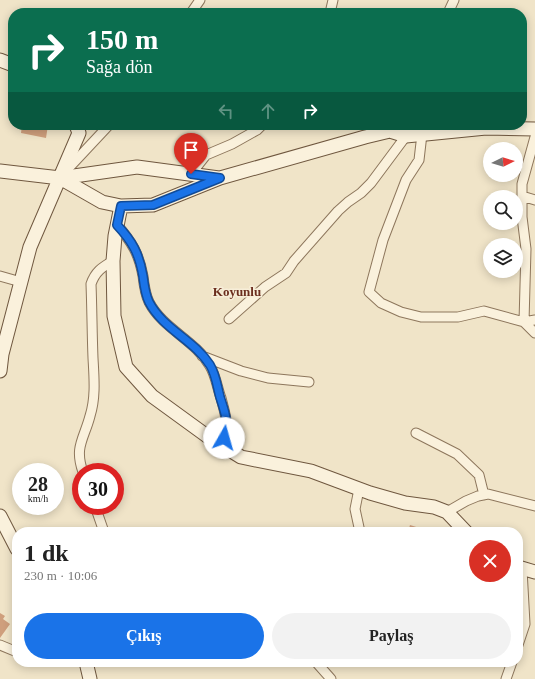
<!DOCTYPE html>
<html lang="tr">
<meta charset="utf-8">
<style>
:root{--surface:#fff;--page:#f2f2f2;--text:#222;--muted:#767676;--accent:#1a73e8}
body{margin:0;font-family:Georgia,serif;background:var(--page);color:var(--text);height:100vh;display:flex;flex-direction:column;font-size:15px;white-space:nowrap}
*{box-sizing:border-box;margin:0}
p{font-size:13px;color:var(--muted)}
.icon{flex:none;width:22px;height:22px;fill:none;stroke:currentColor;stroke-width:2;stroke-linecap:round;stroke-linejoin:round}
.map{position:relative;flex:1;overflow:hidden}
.sheet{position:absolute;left:12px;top:527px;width:511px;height:140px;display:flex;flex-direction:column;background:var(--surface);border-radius:16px;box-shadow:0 2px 10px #0003}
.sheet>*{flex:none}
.top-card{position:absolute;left:8px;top:8px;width:519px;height:122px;border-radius:16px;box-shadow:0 2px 10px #0003;background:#0b6e4f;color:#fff;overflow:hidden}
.needle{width:26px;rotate:85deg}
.buttons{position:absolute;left:483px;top:142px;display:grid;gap:8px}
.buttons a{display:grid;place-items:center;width:40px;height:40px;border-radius:50%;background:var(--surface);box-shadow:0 2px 10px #0003;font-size:20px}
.speed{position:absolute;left:12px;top:463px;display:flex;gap:8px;font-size:20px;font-weight:700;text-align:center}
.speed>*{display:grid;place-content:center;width:52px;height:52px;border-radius:50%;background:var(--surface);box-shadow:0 2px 10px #0003;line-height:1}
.speed small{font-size:10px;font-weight:400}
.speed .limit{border:6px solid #d22;background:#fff;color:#111}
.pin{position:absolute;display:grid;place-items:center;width:34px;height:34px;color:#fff;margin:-41px -17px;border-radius:50% 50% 50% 0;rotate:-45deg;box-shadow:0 0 4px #0007}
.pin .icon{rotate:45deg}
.me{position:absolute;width:44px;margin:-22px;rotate:7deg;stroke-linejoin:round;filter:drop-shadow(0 0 3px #0008)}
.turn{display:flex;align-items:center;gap:14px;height:84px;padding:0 12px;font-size:18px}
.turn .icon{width:52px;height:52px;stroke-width:2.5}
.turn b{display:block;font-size:28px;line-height:34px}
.lanes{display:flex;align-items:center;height:38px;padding:0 12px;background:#0003;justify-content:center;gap:20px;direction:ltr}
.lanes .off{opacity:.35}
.round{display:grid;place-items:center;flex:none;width:42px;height:42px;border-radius:21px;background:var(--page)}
.overview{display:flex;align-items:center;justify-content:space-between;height:68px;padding:0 12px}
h1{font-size:24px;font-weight:700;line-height:30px}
.cta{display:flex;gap:8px;margin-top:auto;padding:8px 12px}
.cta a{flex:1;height:46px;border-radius:24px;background:var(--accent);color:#fff;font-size:16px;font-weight:700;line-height:46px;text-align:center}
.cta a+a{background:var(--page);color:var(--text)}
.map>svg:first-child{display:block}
</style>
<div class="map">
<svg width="535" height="679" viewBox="0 0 535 679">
<rect width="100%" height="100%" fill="#f0e4c8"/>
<path fill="#cf9f7d" d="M22,125H48L46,138L21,133Z
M410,525L432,532H408Z
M437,530L457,531V532H438Z
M0,613L5,616L3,619L10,624L0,638Z"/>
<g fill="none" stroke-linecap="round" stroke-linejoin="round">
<g stroke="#8d765c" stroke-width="11">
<path id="street" d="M191,13L200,0
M330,13L333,0
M448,13L454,0
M422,134L419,160L406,180L383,240L369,292L381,303L401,312L421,317H458L484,311L524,322L535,320
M535,137L522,184V217L526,249L524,322L535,333
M65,172L109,125
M191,174L206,155L232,144L257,130L262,125
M522,196L535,200
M117,225C132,242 139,254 143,276C144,285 145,294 149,302C163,329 195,340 210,366C216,376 217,387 221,398C226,417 230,426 221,445
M0,276L21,282
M229,319L265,287L286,273L294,261L338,211L348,202L361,193L371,183L406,136
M202,356L241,371L268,378L309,382
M416,433L457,454L479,475L484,495
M83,472C74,447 84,439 90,416C96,397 94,377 93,358C92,333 92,309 91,284C95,272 102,267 113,261
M359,489L355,509L360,532
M95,506L104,532
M447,512L466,501L478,496L488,494L535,506
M0,645L17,652
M518,645L525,624L522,569
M316,662L331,679
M506,679L512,662"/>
</g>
<g stroke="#6f573f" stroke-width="15">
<path id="secondary" d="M0,60L13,65
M0,171L60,178L137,167L219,178
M60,178L102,202L121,206L153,205L220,178L365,137L390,131L406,136L486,128L535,129
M121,206L115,236L113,261L114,316L126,367L152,396L207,436L241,457L311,471L370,493L405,503L434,507L447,512L466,532
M0,371L2,354L30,247L79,133L76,125
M0,516L17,549
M518,567L535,572
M86,662L90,679"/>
</g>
<use href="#street" stroke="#faf1dc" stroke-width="9"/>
<use href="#secondary" stroke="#faf1dc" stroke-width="13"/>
</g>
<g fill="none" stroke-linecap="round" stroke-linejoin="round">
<g stroke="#114b97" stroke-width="10">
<path id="route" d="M191,174L220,178L153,205L121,206L117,225C132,241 139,253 143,276C144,284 145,294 149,302C163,329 194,340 210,365C216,375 217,386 220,397C225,413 229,421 224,438"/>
</g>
<use href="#route" stroke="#1a73e8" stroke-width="7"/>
</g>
<g text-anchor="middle" stroke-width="3" stroke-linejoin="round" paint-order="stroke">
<g font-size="13" font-weight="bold" fill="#6b2e1e" stroke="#f7eed8">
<text x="237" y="296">Koyunlu</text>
</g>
</g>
</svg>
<div class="buttons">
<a><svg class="needle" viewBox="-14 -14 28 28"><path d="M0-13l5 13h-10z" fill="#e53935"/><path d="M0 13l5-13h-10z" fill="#767676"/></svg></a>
<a><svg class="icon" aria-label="search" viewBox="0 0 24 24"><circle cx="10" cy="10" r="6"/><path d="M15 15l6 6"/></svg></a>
<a><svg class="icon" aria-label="layers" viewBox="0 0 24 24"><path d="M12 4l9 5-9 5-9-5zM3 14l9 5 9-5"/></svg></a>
</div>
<div class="speed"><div>28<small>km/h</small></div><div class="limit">30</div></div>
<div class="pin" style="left:191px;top:174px;background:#d93025"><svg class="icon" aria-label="arrive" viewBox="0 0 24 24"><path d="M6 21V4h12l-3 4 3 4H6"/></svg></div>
<svg class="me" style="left:224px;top:438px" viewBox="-20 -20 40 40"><circle r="19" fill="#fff"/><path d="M0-13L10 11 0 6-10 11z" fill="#1a73e8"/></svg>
<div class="top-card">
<div class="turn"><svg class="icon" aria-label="right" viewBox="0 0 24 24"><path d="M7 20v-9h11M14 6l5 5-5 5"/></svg><div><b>150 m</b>Sağa dön</div></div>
<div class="lanes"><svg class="icon off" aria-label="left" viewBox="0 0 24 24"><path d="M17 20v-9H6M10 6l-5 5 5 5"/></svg><svg class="icon off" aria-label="ahead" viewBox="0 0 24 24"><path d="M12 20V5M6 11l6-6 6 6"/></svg><svg class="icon" aria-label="right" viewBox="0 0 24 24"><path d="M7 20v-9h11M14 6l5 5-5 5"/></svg></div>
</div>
<section class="sheet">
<div class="overview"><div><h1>1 dk</h1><p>230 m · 10:06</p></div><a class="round" style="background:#d93025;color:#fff"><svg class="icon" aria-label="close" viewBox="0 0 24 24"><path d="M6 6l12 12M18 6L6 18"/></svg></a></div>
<div class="cta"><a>Çıkış</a><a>Paylaş</a></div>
</section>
</div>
